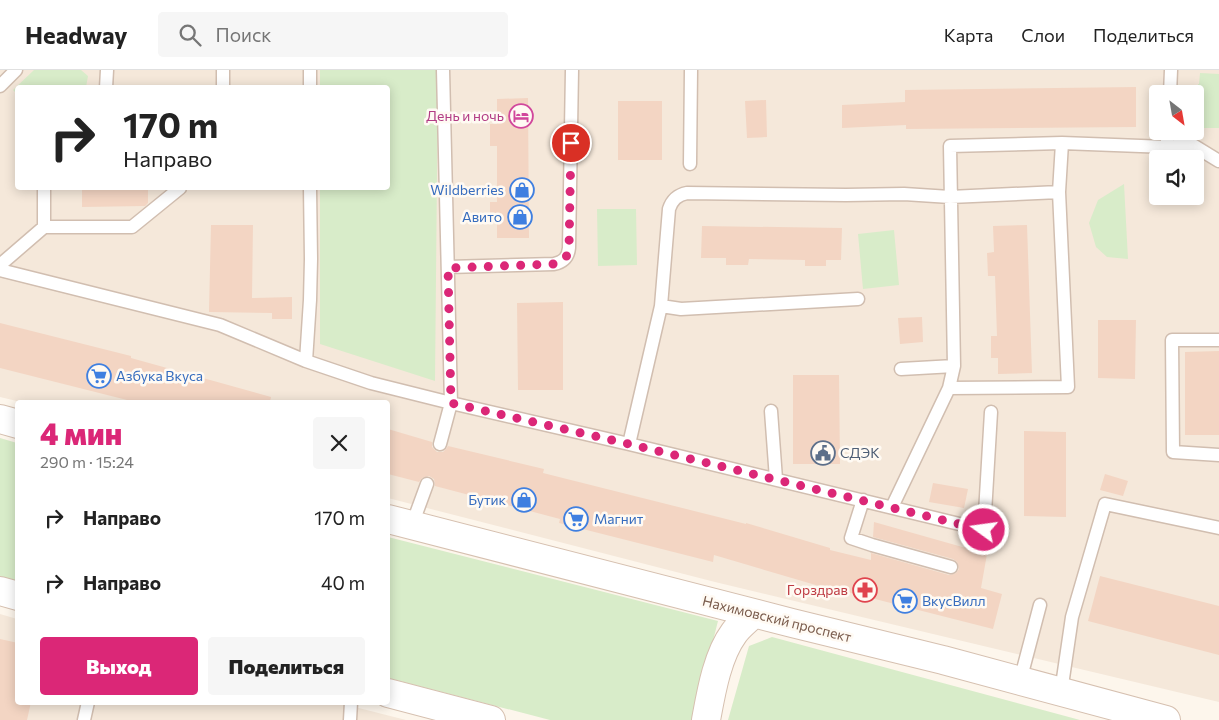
<!DOCTYPE html>
<html lang="ru">
<meta charset="utf-8">
<style>
:root{--surface:#fff;--page:#f6f6f6;--text:#222;--muted:#767676;--line:#e0e0e0;--accent:#db2777}
body{margin:0;font-family:Commissioner,sans-serif;background:var(--page);color:var(--text);height:100vh;display:flex;flex-direction:column;font-size:19px;white-space:nowrap}
*{box-sizing:border-box;margin:0}
p{font-size:16px;color:var(--muted)}
.icon{flex:none;width:28px;height:28px;fill:none;stroke:currentColor;stroke-width:2;stroke-linecap:round;stroke-linejoin:round}
.map{position:relative;flex:1;overflow:hidden}
.side{position:absolute;left:15px;top:330px;width:375px;height:305px;display:flex;flex-direction:column;background:var(--surface);border-radius:5px;box-shadow:0 2px 12px #0003}
.side>*{flex:none}
.guide{position:absolute;left:15px;top:15px;width:375px;height:105px;border-radius:5px;box-shadow:0 2px 12px #0003;background:#fff;color:var(--text);overflow:hidden}
.needle{width:32px;rotate:149deg}
.controls{position:absolute;left:1149px;top:15px;display:grid;gap:10px}
.controls a{display:grid;place-items:center;width:55px;height:55px;border-radius:5px;background:var(--surface);box-shadow:0 2px 12px #0003;font-size:25px}
.pin{position:absolute;display:grid;place-items:center;width:42px;height:42px;color:#fff;margin:-21px;border:2px solid #fff;border-radius:50%;box-shadow:0 1px 5px #0007}
.me{position:absolute;width:55px;margin:-28px;rotate:284deg;stroke-linejoin:round;filter:drop-shadow(0 0 4px #0008)}
.turn{display:flex;align-items:center;gap:18px;height:105px;padding:0 25px;font-size:22px}
.turn .icon{width:65px;height:65px;stroke-width:2.5}
.turn b{display:block;font-size:35px;line-height:42px}
.round{display:grid;place-items:center;flex:none;width:52px;height:52px;border-radius:5px;background:var(--page)}
.head{display:flex;align-items:center;justify-content:space-between;height:85px;padding:0 25px}
h1{font-size:30px;font-weight:800;line-height:38px;color:var(--accent)}
.button{display:flex;gap:10px;margin-top:auto;padding:10px 25px}
.button a{flex:1;height:58px;border-radius:5px;background:var(--accent);color:#fff;font-size:20px;font-weight:800;line-height:58px;text-align:center}
.button a+a{background:var(--page);color:var(--text)}
ul{padding:0;list-style:none}
li{display:flex;align-items:center;gap:15px;height:65px;padding:0 25px}
li div{flex:1}
li b{display:block;font-size:19px}
li em{font-style:normal}
header{display:flex;align-items:center;gap:30px;box-sizing:border-box;height:70px;padding:0 25px;background:var(--surface);border-bottom:1px solid var(--line)}
header strong{font-size:24px}
nav{display:flex;gap:28px;margin-inline-start:auto;font-size:18px}
.search{width:350px;height:45px;background:var(--page);display:flex;align-items:center;gap:12px;box-sizing:border-box;padding:0 18px;border-radius:5px;color:var(--muted);font-size:19px}
.map>svg:first-child{display:block}
</style>
<header>
<strong>Headway</strong>
<div class="search"><svg class="icon" aria-label="search" viewBox="0 0 24 24"><circle cx="10" cy="10" r="6"/><path d="M15 15l6 6"/></svg>Поиск</div>
<nav><a>Карта</a><a>Слои</a><a>Поделиться</a></nav>
</header>
<div class="map">
<svg width="1219" height="650" viewBox="0 0 1219 650">
<rect width="100%" height="100%" fill="#fdf6ec"/>
<path fill="#f5e8da" fill-rule="evenodd" d="M0,0H1219V632L715,512L388,428V332H21L0,327ZM18,18H388V118H18ZM1158,24H1195V61H1158ZM1158,89H1195V126H1158Z
M0,544L17,549L18,632L339,633L406,650H0Z"/>
<path fill="#d8ecc9" d="M34,0H81L88,6L86,17L18,18L17,24L13,20Z
M320,0H438L435,311L320,274V118H388V18L320,17Z
M1200,3L1219,4V58H1197L1198,14H1199Z
M1124,114L1128,189L1107,187L1096,177L1089,153L1098,130Z
M597,139H636L637,195L598,196Z
M894,160L899,215L863,219L858,164Z
M0,368L17,373V511L0,507Z
M388,467L718,551L693,650H550L388,608Z
M772,567L1080,650H728L749,576Z"/>
<path fill="#f3d5c3" d="M1136,17V57L906,59V55L842,58V35L905,32V20Z
M528,28L529,168H497V153H491L490,143V132H497V76H490V54H497V29Z
M766,30L767,67L747,68L745,31Z
M618,31H662V90H618Z
M82,118H148V133L145,136L82,137Z
M211,155H253L252,228L292,227V249H272V243L209,242Z
M1027,155L1032,303L998,304V288H991V266H997L995,206H988L987,183L994,182L993,156Z
M702,156L842,158L841,190H826V196H805V190L749,189L748,195H726V188H701Z
M563,232V320H518L517,233Z
M922,247L923,272L900,274L898,248Z
M1098,250H1136L1135,309L1098,308Z
M0,253L131,286V288L271,327L270,332H135L0,298Z
M1219,281V365H1185V282Z
M793,305H839L840,394H793Z
M388,359L432,372V377L437,382H443L446,379L448,376L544,399L543,403L746,454V453L830,478V480L871,490V483L949,505L956,503L959,499L957,492L953,489L873,467L874,452L987,484L981,518L1002,524L993,559L820,515L819,516L714,485L713,492L559,453L560,449L435,416L434,409L429,406L422,408L419,412L388,404Z
M1024,361L1066,362V447L1024,446Z
M1105,404L1128,411L1123,426L1100,420Z
M933,413L968,419L964,438L929,432Z
M1100,506L1219,536V585L1088,551Z
M0,569L18,573V632H31L27,650H0Z"/>
<g fill="none" stroke-linecap="round" stroke-linejoin="round">
<g stroke="#d1beb0" stroke-width="15">
<path id="service" d="M443,0L451,333L629,374L984,460L991,342
M0,16L16,0
M106,18L107,0
M223,18V0
M310,18V0
M1170,24L1171,0
M1167,77L1191,74L1219,91
M690,94L691,0
M44,157H132L180,118
M0,195L44,157V118
M448,197L554,194C563,192 568,188 569,178L572,0
M0,200L220,255L306,291L371,313L451,333L440,374
M661,236L681,239L858,229
M1219,270H1172L1173,382L1219,385
M306,291L310,230L311,189L310,118
M901,299L954,296
M949,318L954,296L950,76L1062,73
M771,341L776,409
M629,374L661,236L669,139C672,130 677,125 687,123L846,125L904,124L950,127L1059,122
M863,430L851,468L872,475L951,497
M892,437L949,318L1068,317L1059,122L1062,73L1167,77V61
M412,455L427,414
M1020,611L1040,535
M1061,622L1072,547L1105,434L1219,458
M84,650L88,632
M350,650L351,632"/>
</g>
<g stroke="#d6c0b0" stroke-width="30">
<path id="secondary" d="M0,349L18,354
M388,449L792,553L943,590L1166,650
M0,521L18,526
M388,623L491,650
M706,650C711,623 717,586 734,563C739,556 747,550 753,544"/>
</g>
<use href="#service" stroke="#fff" stroke-width="12"/>
<use href="#secondary" stroke="#fff" stroke-width="28"/>
</g>
<g fill="none" stroke-linecap="round" stroke-linejoin="round">
<path stroke="#db2777" stroke-width="9" stroke-dasharray="0 16.2" d="M571,73L569,178C568,187 563,192 554,194L448,198L451,333L629,374L984,460"/>
</g>
<defs>
<g id="hotel-ring" transform="scale(1.25)"><circle r="9.5" fill="#fffaf3" stroke="#d1479c" stroke-width="1.5"/><path d="M-6-4.5h1.5V1H6V5H4.5V3h-9V5H-6ZM-4 0a1.8 1.8 0 1 1 3.6 0ZM.5 0V-2.5h3Q6-2.5 6 0Z" fill="#d1479c"/></g>
<g id="shop-ring" transform="scale(1.25)"><circle r="9.5" fill="#fffaf3" stroke="#3f7fe0" stroke-width="1.5"/><path d="M-5-2.5h2.3a2.7 3.5 0 0 1 5.4 0H5L5.5 6h-11ZM-1.5-2.5h3a1.5 2.3 0 0 0-3 0Z" fill="#3f7fe0"/></g>
<g id="supermarket-ring" transform="scale(1.25)"><circle r="9.5" fill="#fffaf3" stroke="#3f7fe0" stroke-width="1.5"/><path d="M-6-5.5h2.5l.6 2H6L4.5 2H-2.5L-4.4-4H-6ZM-1.5 3.2a1.3 1.3 0 1 0 .1 0ZM3 3.2a1.3 1.3 0 1 0 .1 0Z" fill="#3f7fe0"/></g>
<g id="civic-ring" transform="scale(1.25)"><circle r="9.5" fill="#fffaf3" stroke="#5c6f8a" stroke-width="1.5"/><path d="M-.6-6.5H3V-4.5H.6V-3L4-1V1h2V6H-6V1h2V-1L-.6-3ZM-1.2 2.5V6h2.4V2.5Z" fill="#5c6f8a"/></g>
<g id="pharmacy-ring" transform="scale(1.25)"><circle r="9.5" fill="#fffaf3" stroke="#e0444e" stroke-width="1.5"/><path d="M-2-6h4v4h4v4h-4v4h-4v-4h-4v-4h4Z" fill="#e0444e"/></g>
</defs>
<g fill-rule="evenodd">
<use href="#hotel-ring" x="521" y="46"/>
<use href="#shop-ring" x="522" y="120"/>
<use href="#shop-ring" x="520" y="147"/>
<use href="#supermarket-ring" x="99" y="306"/>
<use href="#civic-ring" x="823" y="383"/>
<use href="#shop-ring" x="524" y="430"/>
<use href="#supermarket-ring" x="576" y="449"/>
<use href="#pharmacy-ring" x="865" y="520"/>
<use href="#supermarket-ring" x="905" y="531"/>
</g>
<g text-anchor="middle" stroke-width="5" stroke-linejoin="round" paint-order="stroke">
<g font-size="14" fill="#b23c85" stroke="#fffaf3" text-anchor="end">
<text x="504" y="51">День и ночь</text>
</g>
<g font-size="14" fill="#366cbe" stroke="#fffaf3" text-anchor="end">
<text x="504" y="125">Wildberries</text>
<text x="502" y="152">Авито</text>
<text x="116" y="311" text-anchor="start">Азбука Вкуса</text>
<text x="506" y="435">Бутик</text>
<text x="594" y="454" text-anchor="start">Магнит</text>
<text x="922" y="536" text-anchor="start">ВкусВилл</text>
</g>
<g font-size="14" fill="#4e5e75" stroke="#fffaf3" text-anchor="start">
<text x="840" y="388">СДЭК</text>
</g>
<g font-size="14" fill="#be3a42" stroke="#fffaf3" text-anchor="end">
<text x="848" y="525">Горздрав</text>
</g>
<g font-size="14" fill="#7a5c4d" stroke="#fffaf3">
<text transform="translate(777 549) rotate(14)" y="5">Нахимовский проспект</text>
</g>
</g>
</svg>
<div class="controls">
<a><svg class="needle" viewBox="-14 -14 28 28"><path d="M0-13l5 13h-10z" fill="#e53935"/><path d="M0 13l5-13h-10z" fill="#767676"/></svg></a>
<a><svg class="icon" aria-label="sound" viewBox="0 0 24 24"><path d="M4 9h4l5-4v14l-5-4H4zM17 9q2 3 0 6"/></svg></a>
</div>
<div class="pin" style="left:571px;top:73px;background:#d93025"><svg class="icon" aria-label="arrive" viewBox="0 0 24 24"><path d="M6 21V4h12l-3 4 3 4H6"/></svg></div>
<svg class="me" style="left:984px;top:460px" viewBox="-20 -20 40 40"><circle r="17" fill="#db2777" stroke="#fff" stroke-width="3"/><path d="M0-11L8 9 0 5-8 9z" fill="#fff"/></svg>
<div class="guide">
<div class="turn"><svg class="icon" aria-label="right" viewBox="0 0 24 24"><path d="M7 20v-9h11M14 6l5 5-5 5"/></svg><div><b>170 m</b>Направо</div></div>
</div>
<section class="side">
<div class="head"><div><h1>4 мин</h1><p>290 m · 15:24</p></div><a class="round"><svg class="icon" aria-label="close" viewBox="0 0 24 24"><path d="M6 6l12 12M18 6L6 18"/></svg></a></div>
<ul>
<li><svg class="icon" aria-label="right" viewBox="0 0 24 24"><path d="M7 20v-9h11M14 6l5 5-5 5"/></svg><div><b>Направо</b></div><em>170 m</em></li>
<li><svg class="icon" aria-label="right" viewBox="0 0 24 24"><path d="M7 20v-9h11M14 6l5 5-5 5"/></svg><div><b>Направо</b></div><em>40 m</em></li>
</ul>
<div class="button"><a>Выход</a><a>Поделиться</a></div>
</section>
</div>
